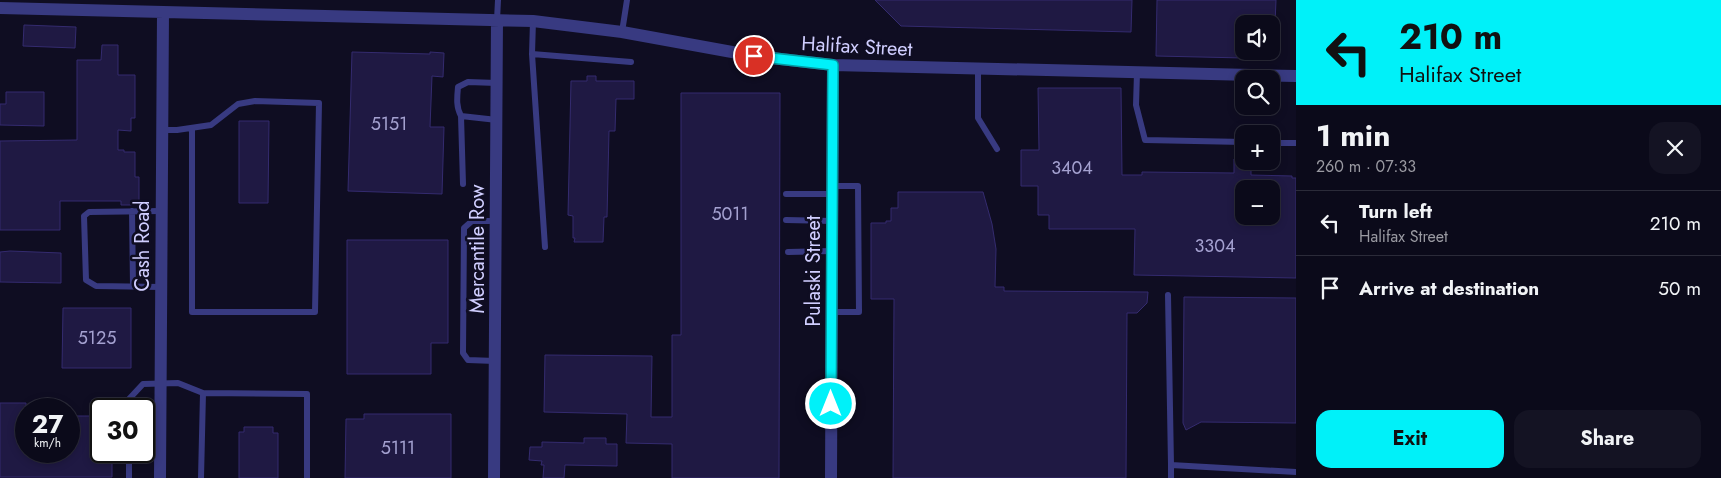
<!DOCTYPE html>
<meta charset="utf-8">
<style>
:root{--surface:#0b0a1a;--page:#141323;--text:#f1f3f6;--muted:#9a9aa2;--line:#2b2b39;--accent:#00f1f9}
body{margin:0;font-family:Jost,sans-serif;background:var(--page);color:var(--text);height:100vh;display:flex;flex-direction:column;font-size:19px;white-space:nowrap}
*{box-sizing:border-box;margin:0}
p{font-size:16px;color:var(--muted)}
.icon{flex:none;width:28px;height:28px;fill:none;stroke:currentColor;stroke-width:2;stroke-linecap:round;stroke-linejoin:round}
.map{position:relative;flex:1;overflow:hidden}
.side{display:flex;flex-direction:column;background:var(--surface);width:425px}
.side>*{flex:none}
.top-card{background:#00f1f9;color:#111;overflow:hidden}
.tools{position:absolute;left:1235px;top:15px;display:grid;gap:10px}
.tools a{display:grid;place-items:center;width:45px;height:45px;border-radius:10px;background:var(--surface);box-shadow:0 2px 8px #0003,0 0 0 1px var(--line);font-size:25px}
.speed{position:absolute;left:15px;top:398px;display:flex;gap:10px;font-size:25px;font-weight:700;text-align:center}
.speed>*{display:grid;place-content:center;width:65px;height:65px;border-radius:50%;background:var(--surface);box-shadow:0 2px 8px #0003,0 0 0 1px var(--line);line-height:1}
.speed small{font-size:12px;font-weight:400}
.speed .limit{border:2px solid #111;border-radius:8px;background:#fff;color:#111}
.pin{position:absolute;display:grid;place-items:center;width:42px;height:42px;color:#fff;margin:-21px;border:2px solid #fff;border-radius:50%;box-shadow:0 1px 5px #0007}
.me{position:absolute;width:55px;margin:-28px;rotate:0deg;stroke-linejoin:round;filter:drop-shadow(0 0 4px #0008)}
.turn{display:flex;align-items:center;gap:18px;height:105px;padding:0 20px;font-size:22px}
.turn .icon{width:65px;height:65px;stroke-width:2.5}
.turn b{display:block;font-size:35px;line-height:42px}
.round{display:grid;place-items:center;flex:none;width:52px;height:52px;border-radius:15px;background:var(--page)}
.head{display:flex;align-items:center;justify-content:space-between;height:85px;padding:0 20px}
h1{font-size:30px;font-weight:700;line-height:38px}
.primary-button{display:flex;gap:10px;margin-top:auto;padding:10px 20px}
.primary-button a{flex:1;height:58px;border-radius:15px;background:var(--accent);color:#111;font-size:20px;font-weight:700;line-height:58px;text-align:center}
.primary-button a+a{background:var(--page);color:var(--text)}
ul{padding:0;list-style:none}
li{display:flex;align-items:center;gap:15px;height:65px;padding:0 20px;border-top:1px solid var(--line)}
li div{flex:1}
li b{display:block;font-size:19px}
li em{font-style:normal}
main{display:flex;flex:1;min-height:0}
.map>svg:first-child{display:block}
</style>
<main>
<div class="map">
<svg width="1296" height="478" viewBox="0 0 1296 478">
<rect width="100%" height="100%" fill="#0f0d22"/>
<path fill="#1f1943" stroke="#342b6f" fill-rule="evenodd" d="M875,0H1132L1131,32L901,26Z
M1157,0H1276L1275,24H1244V58L1156,56Z
M24,25L76,27L75,48L23,46Z
M102,45H118V75H135V118H131V131L118,130V150H124V152H135V177H139V205H121V201H60V230H0V141L77,140V60H101Z
M352,52L430,54V52L444,53L443,77L432,76L430,127H444L442,194L348,191Z
M587,76H596V81H634V99H616L615,131H609L607,217H604L603,242H574L575,238H573V216L568,215L571,81H587Z
M1038,88H1121L1122,175H1142V172L1234,173V159H1244V161H1251V175L1292,176V178H1296V278L1134,275L1135,229H1049V215H1038V186H1021V150H1039ZM1244,189H1271V216H1244Z
M6,92H44V126L0,125V104H6Z
M681,93H780L779,478H672V444L626,443L627,414L544,412L545,355L652,356L651,417H672V335H681Z
M239,121H269L268,203H239Z
M898,192H983L992,224L996,249L995,287H1004V291L1148,292L1147,303L1137,313H1127L1126,478H893L894,299H871V223H886V221H891V208H898Z
M347,240H448V343H431V374H347Z
M10,251L61,253V283L0,282V252Z
M1184,297L1296,298V423L1201,422L1186,430L1183,423Z
M63,308H131V368H62Z
M0,403H26V451H69V416H101V451H112V477H0Z
M364,414H451V478H345L346,419H364Z
M244,427H273V433H278V478H239V432H244Z
M584,438H606V444H617V466L565,465L564,478H543L544,465H541L542,461L529,460L530,447H542V442L584,443Z"/>
<g fill="none" stroke-linecap="round" stroke-linejoin="round">
<path stroke="#383a81" stroke-width="6" d="M497,20L498,0
M533,21L532,54L545,247
M622,32L627,0
M532,54L631,62
M978,69V118L997,149
M1137,73L1136,105L1145,140L1244,142
M461,116L463,184
M497,120L461,116C456,107 457,98 458,87L468,82L497,83
M161,130H177L211,125L238,104L255,101L319,103L315,312H192V128
M1271,143H1296
M786,194H832
M132,211L133,286
M161,211L89,212L84,216L86,280L96,286L161,287
M786,220L832,221
M788,252L832,251
M1168,295L1171,465L1296,472
M832,312H859L858,186H832
M495,361L468,360L463,353L464,228L472,221H496
M203,393L307,394V478
M129,409V399L143,384L178,383L203,393L201,478
M129,478V451
M1171,478V465"/>
<path stroke="#383a81" stroke-width="12" d="M0,8L533,21L622,32L754,56L833,65L1296,76
M160,478L163,13
M494,478L497,20
M831,478L833,65"/>
</g>
<g fill="none" stroke-linecap="round" stroke-linejoin="round">
<g stroke="#009da2" stroke-width="12">
<path id="route" d="M754,56L833,65L831,404"/>
</g>
<use href="#route" stroke="#00f1f9" stroke-width="9"/>
</g>
<g text-anchor="middle" stroke-width="5" stroke-linejoin="round" paint-order="stroke">
<g font-size="18" fill="#a4a1d0">
<text x="389" y="130">5151</text>
<text x="1072" y="174">3404</text>
<text x="730" y="220">5011</text>
<text x="1215" y="252">3304</text>
<text x="97" y="344">5125</text>
<text x="398" y="454">5111</text>
</g>
<g font-size="20" fill="#d0ceff" stroke="#0f0d22">
<text transform="translate(857 46) rotate(3)" y="7">Halifax Street</text>
<text transform="translate(142 246) rotate(-90)" y="7">Cash Road</text>
<text transform="translate(477 249) rotate(-90)" y="7">Mercantile Row</text>
<text transform="translate(813 271) rotate(-90)" y="7">Pulaski Street</text>
</g>
</g>
</svg>
<div class="tools">
<a><svg class="icon" aria-label="sound" viewBox="0 0 24 24"><path d="M4 9h4l5-4v14l-5-4H4zM17 9q2 3 0 6"/></svg></a>
<a><svg class="icon" aria-label="search" viewBox="0 0 24 24"><circle cx="10" cy="10" r="6"/><path d="M15 15l6 6"/></svg></a>
<a>+</a>
<a>−</a>
</div>
<div class="speed"><div>27<small>km/h</small></div><div class="limit">30</div></div>
<div class="pin" style="left:754px;top:56px;background:#d93025"><svg class="icon" aria-label="arrive" viewBox="0 0 24 24"><path d="M6 21V4h12l-3 4 3 4H6"/></svg></div>
<svg class="me" style="left:831px;top:404px" viewBox="-20 -20 40 40"><circle r="17" fill="#00f1f9" stroke="#fff" stroke-width="3"/><path d="M0-11L8 9 0 5-8 9z" fill="#fff"/></svg>
</div>
<section class="side">
<div class="top-card">
<div class="turn"><svg class="icon" aria-label="left" viewBox="0 0 24 24"><path d="M17 20v-9H6M10 6l-5 5 5 5"/></svg><div><b>210 m</b>Halifax Street</div></div>
</div>
<div class="head"><div><h1>1 min</h1><p>260 m · 07:33</p></div><a class="round"><svg class="icon" aria-label="close" viewBox="0 0 24 24"><path d="M6 6l12 12M18 6L6 18"/></svg></a></div>
<ul>
<li><svg class="icon" aria-label="left" viewBox="0 0 24 24"><path d="M17 20v-9H6M10 6l-5 5 5 5"/></svg><div><b>Turn left</b><p>Halifax Street</p></div><em>210 m</em></li>
<li><svg class="icon" aria-label="arrive" viewBox="0 0 24 24"><path d="M6 21V4h12l-3 4 3 4H6"/></svg><div><b>Arrive at destination</b></div><em>50 m</em></li>
</ul>
<div class="primary-button"><a>Exit</a><a>Share</a></div>
</section>
</main>
